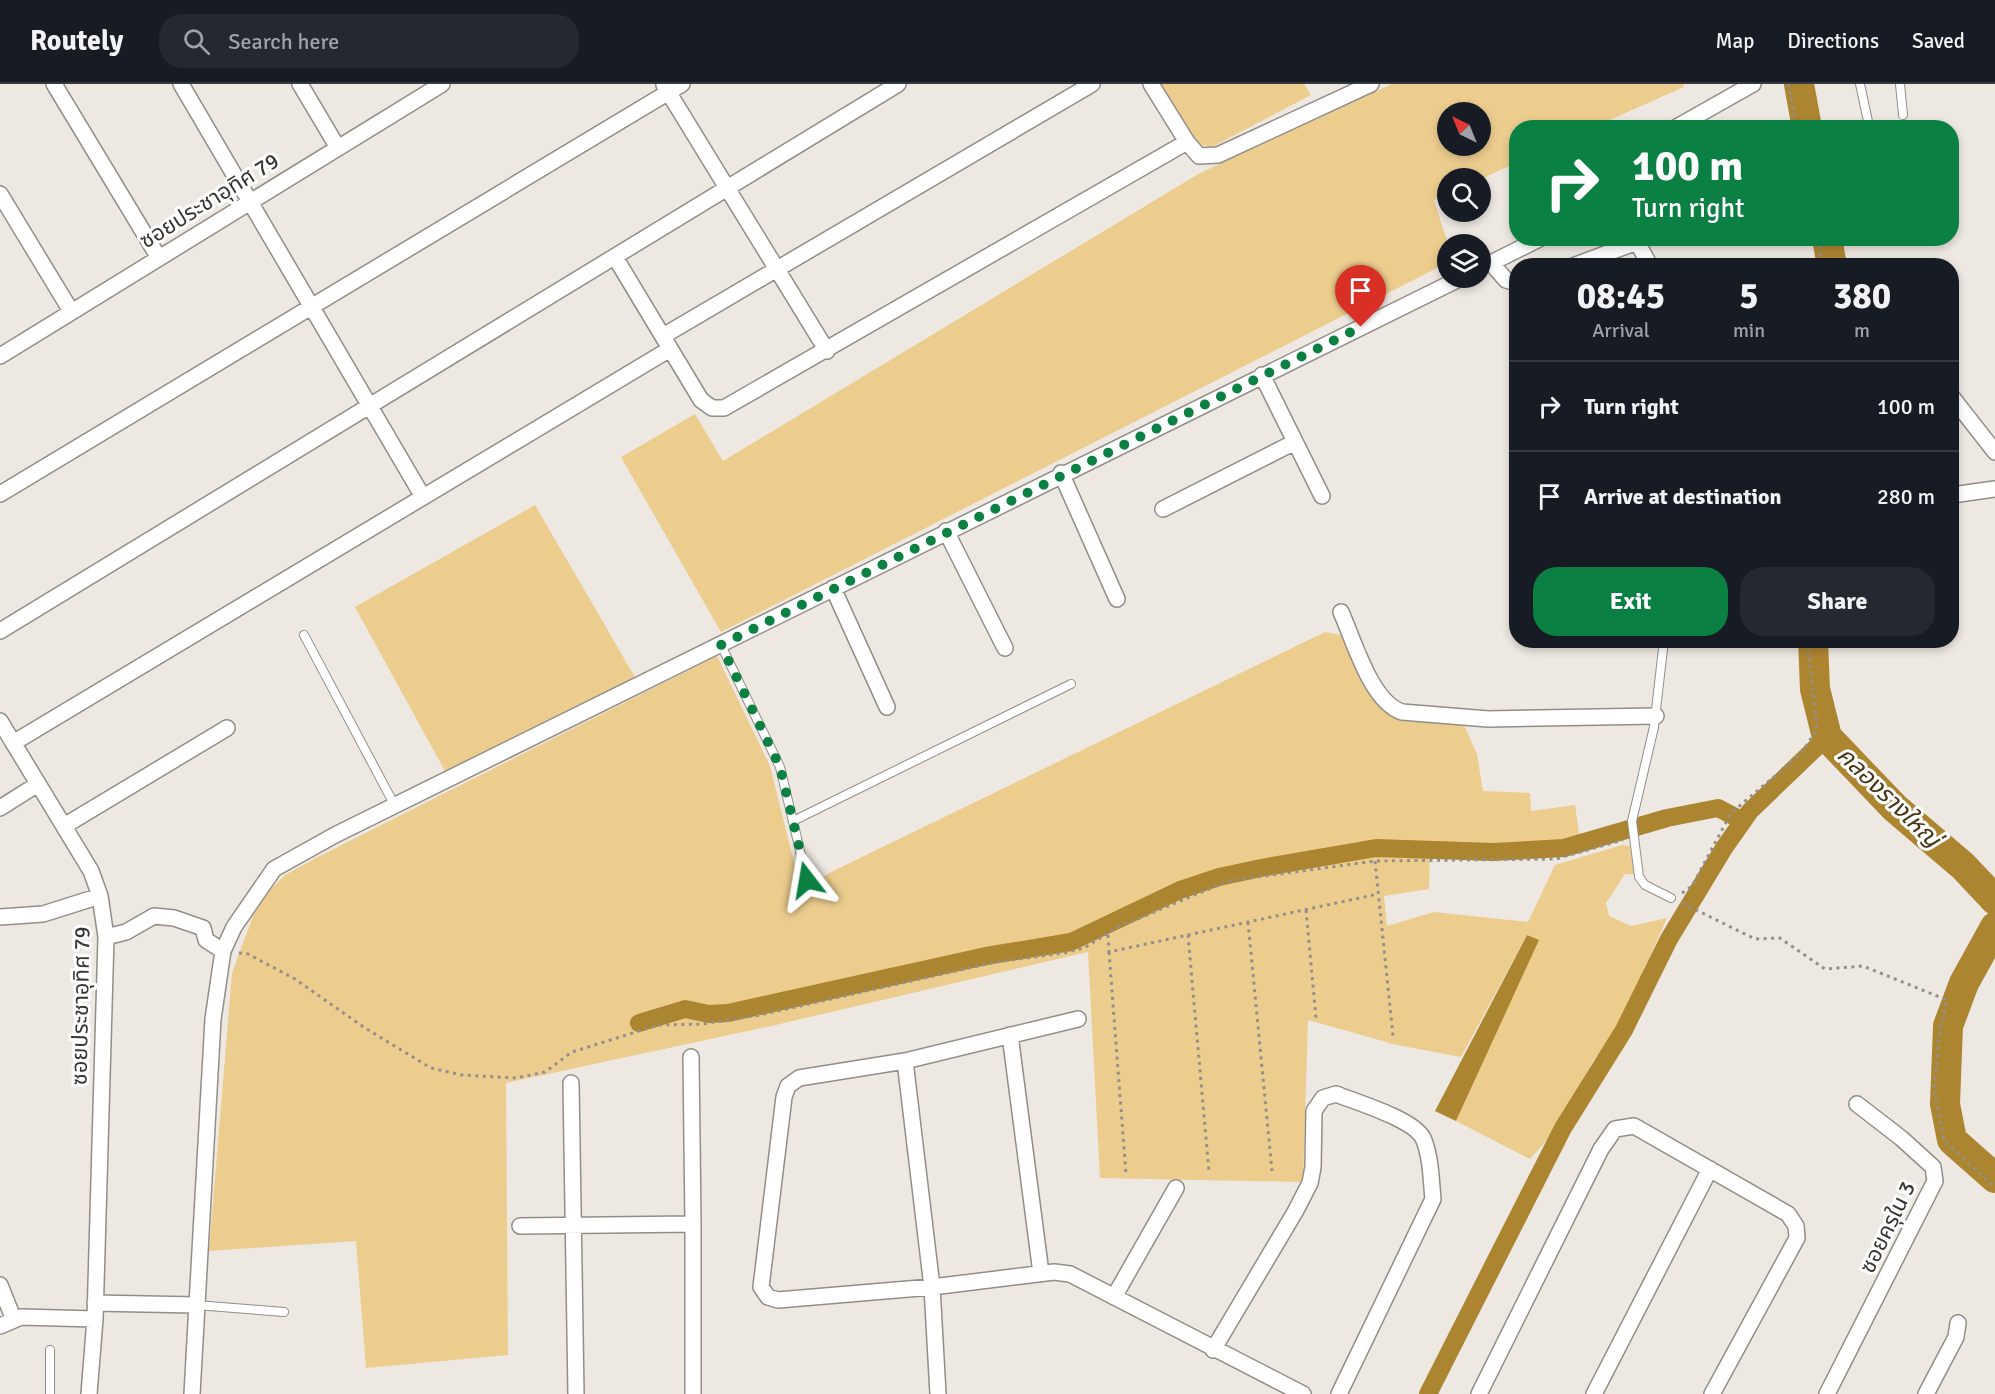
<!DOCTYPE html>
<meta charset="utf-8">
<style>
:root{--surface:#171b24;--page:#242831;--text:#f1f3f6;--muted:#9ea1a6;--line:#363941;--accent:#0b8043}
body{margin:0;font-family:Signika,"Noto Sans Thai",sans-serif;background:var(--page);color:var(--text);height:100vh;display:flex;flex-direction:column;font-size:22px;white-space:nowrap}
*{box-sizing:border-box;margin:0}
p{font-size:20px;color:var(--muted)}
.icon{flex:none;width:33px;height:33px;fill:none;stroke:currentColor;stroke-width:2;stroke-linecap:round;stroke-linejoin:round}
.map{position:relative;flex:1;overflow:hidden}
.sheet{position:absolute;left:1509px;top:174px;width:450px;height:390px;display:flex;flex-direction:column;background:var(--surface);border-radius:24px;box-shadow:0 3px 9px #0003}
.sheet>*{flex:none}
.top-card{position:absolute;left:1509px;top:36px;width:450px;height:126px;border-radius:24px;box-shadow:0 3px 9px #0003;background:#0b8043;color:#fff;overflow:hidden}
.needle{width:39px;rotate:317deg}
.tools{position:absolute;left:1437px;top:18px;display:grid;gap:12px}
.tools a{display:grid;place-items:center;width:54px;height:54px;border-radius:50%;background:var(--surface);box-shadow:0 3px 9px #0003;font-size:30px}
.pin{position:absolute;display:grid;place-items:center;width:51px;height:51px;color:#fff;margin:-62px -26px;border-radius:50% 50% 50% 0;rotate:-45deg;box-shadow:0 0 6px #0007}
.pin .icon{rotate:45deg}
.me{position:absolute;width:66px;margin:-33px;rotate:346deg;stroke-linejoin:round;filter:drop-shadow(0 0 4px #0008)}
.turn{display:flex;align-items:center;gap:21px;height:126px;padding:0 24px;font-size:27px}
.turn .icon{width:78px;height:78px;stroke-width:2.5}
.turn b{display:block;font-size:42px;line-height:51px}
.eta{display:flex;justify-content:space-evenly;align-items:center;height:102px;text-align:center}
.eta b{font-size:36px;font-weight:700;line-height:42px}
.button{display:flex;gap:12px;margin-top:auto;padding:12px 24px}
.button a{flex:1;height:69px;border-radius:24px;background:var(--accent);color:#fff;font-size:24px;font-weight:700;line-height:69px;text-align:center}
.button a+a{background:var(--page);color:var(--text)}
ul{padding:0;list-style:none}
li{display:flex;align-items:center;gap:18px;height:90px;padding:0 24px;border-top:2px solid var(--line)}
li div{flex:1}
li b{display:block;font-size:22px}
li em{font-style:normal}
header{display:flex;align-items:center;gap:36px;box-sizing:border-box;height:84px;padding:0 30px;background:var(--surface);border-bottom:2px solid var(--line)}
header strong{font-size:28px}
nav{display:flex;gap:33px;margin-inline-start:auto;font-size:21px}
.search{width:420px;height:54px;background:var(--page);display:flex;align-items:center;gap:15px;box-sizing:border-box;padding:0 21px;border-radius:24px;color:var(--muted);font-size:22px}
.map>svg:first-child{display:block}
</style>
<header>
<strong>Routely</strong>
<div class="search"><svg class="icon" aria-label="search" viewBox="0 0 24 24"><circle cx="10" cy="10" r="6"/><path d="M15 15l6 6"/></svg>Search here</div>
<nav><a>Map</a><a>Directions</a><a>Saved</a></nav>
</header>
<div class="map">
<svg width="1995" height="1310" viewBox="0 0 1995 1310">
<rect width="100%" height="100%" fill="#ede8e1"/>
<path fill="#edcd8e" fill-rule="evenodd" d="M1157,0H1304L1311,11L1212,63L1197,60Z
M1392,0H1683L1684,3L1594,43L1516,44V79L1481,95L1448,94L1447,110L1434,116L1448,160L1447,179L721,548L621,373L695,330L723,377L1200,89ZM1480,28V62H1448V28Z
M535,421L636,595L446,689L355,523Z
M1325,548L1341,551L1370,606L1406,634L1464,641L1477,670L1483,707L1530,709L1531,727L1575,721L1581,763L1541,771L1430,770L1429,805L1384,812L1387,842L1434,828L1528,838L1555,781L1622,761L1630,762L1634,790H1625L1606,819L1609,832L1631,842L1667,834L1617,948L1593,977L1555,1047L1530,1075L1456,1037L1538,857L1527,851L1461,973L1397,961L1308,936L1303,1098L1100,1094L1088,868L780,940L506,999L508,1271L366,1284L356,1157L209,1167L232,889L253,832L269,807L285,791L316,774L717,572L770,682L802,810L829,789Z"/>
<path fill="#ac8531" d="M1527,851L1539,856L1456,1037L1435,1027Z"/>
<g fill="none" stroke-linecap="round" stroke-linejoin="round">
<path stroke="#ac8531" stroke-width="18" d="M639,939L685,925L709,930L728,929L986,872L1071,858L1180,806L1219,793L1261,784L1376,764L1493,768L1564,764L1667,734L1718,724L1743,737
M1428,1310L1563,1044L1624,946L1669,855L1724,764L1750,727L1827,653"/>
<path stroke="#ac8531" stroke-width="30" d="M1799,0L1807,44
M1827,154L1832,182
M1813,556L1815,605L1827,653L1895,724L1963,782L1995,816
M1995,843L1964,899L1948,942L1945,1020L1952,1056L1995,1094"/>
<g stroke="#928e87" stroke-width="10">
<path id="lane" d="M1860,0L1869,42
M1900,0L1903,31
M304,551L395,722
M1664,556L1654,643L1632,737L1639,793L1645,801L1671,814
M721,561L780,683L807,796
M793,737L1071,600
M196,1221L284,1228
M50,1310V1266"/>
</g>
<g stroke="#928e87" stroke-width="18">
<path id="street" d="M54,0L159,174
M181,0L423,413
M300,0L338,64
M1151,0L1187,58L1199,72L1218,71L1371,0
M664,1L827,267
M1675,44L1753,0
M0,110L71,227
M1635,154L1650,182
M615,173L701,316L712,324H724L1187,58
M1573,182L1637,158
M1516,199L1506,196L1491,179L1541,154
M663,252L1092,0
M0,272L442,0
M1262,291L1322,412
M1952,313L1995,368
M1061,389L1117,515
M0,410L682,0
M1952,411L1995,405
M1163,425L1295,358
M946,447L1005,564
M833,504L887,623
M1341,528C1354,557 1371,618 1402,628L1488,635L1656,632
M0,547L898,0
M0,637L91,787L100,812L106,853L95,1235L89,1310
M13,659L670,265
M0,724L38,700
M64,742L227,644
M0,833L43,830L100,812
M106,853L126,848L154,832L174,834L203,844L206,856L223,867
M1078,935L905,977L799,994L788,1002L784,1013L761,1203L768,1213L778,1216L932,1203L1054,1188L1070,1190L1303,1310
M1010,951L1041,1189
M691,973L693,1140
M905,977L932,1203L938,1310
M571,999L576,1310
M520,1142L693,1140V1310
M0,1201L14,1236
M1114,1213L1176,1104
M95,1219L196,1221
M0,1242L21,1233L95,1235
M1213,1266L1295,1128L1310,1099L1313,1083L1314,1027L1323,1014L1336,1010C1356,1018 1413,1035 1423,1054C1431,1072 1431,1096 1433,1115L1339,1310
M192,1310L213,935L223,867L234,843L274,785L335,751L1461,194
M1479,1310L1601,1065L1615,1045L1634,1042L1788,1130L1796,1142L1797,1154L1712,1310
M1594,1310L1710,1085
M1827,1310L1935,1097L1933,1083L1901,1054L1857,1020
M1926,1310L1956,1253L1958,1239"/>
</g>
<path stroke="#93908b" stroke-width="3" stroke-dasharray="3 4.5" stroke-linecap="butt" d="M1788,0L1797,44
M1818,154L1823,182
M1375,777L1393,952
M1682,809L1692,802L1731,729L1801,670L1817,645L1807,556
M1682,819L1755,855L1780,854L1825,885L1863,882L1947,916L1940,946L1934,1005L1944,1057L1995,1103
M1306,826L1316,934
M1248,838L1272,1087
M1108,851L1109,868L1378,810
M1188,851L1209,1088
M1109,868L1126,1090
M239,869L248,870L295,895L365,944L431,984L462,991L516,994L545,988L572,968L658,941L702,940L760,931L996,878L1064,869L1084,864L1116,844L1228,797L1375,777L1556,775L1623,756"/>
<use href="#lane" stroke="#fff" stroke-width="8"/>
<use href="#street" stroke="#fff" stroke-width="15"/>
</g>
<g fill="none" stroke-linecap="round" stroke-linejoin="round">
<path stroke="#0b8043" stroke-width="10" stroke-dasharray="0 18" d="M807,796L780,683L721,561L1361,243"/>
</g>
<g text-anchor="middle" stroke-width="6" stroke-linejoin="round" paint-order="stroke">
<g font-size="22" fill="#373633" stroke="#fff">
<text transform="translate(209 116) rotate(-32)" y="8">ซอยประชาอุทิศ 79</text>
<text transform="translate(80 922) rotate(-89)" y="8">ซอยประชาอุทิศ 79</text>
<text transform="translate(1887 1143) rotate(-64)" y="8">ซอยครุใน 3</text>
</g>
<g font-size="24" font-style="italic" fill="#473612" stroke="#fff">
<text transform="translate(1889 713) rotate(44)" y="8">คลองรางใหญ่</text>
</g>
</g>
</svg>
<div class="tools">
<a><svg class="needle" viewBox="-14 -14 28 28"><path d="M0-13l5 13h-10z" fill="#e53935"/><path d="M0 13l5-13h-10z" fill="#9ea1a6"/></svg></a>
<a><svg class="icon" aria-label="search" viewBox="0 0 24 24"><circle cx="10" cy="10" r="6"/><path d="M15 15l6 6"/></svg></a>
<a><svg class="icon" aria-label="layers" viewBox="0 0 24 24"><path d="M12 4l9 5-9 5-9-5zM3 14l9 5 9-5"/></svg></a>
</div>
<div class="pin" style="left:1361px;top:243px;background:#d93025"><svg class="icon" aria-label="arrive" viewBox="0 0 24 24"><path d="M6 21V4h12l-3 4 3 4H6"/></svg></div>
<svg class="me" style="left:807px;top:796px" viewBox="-20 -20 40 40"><path d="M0-17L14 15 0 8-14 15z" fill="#0b8043" stroke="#fff" stroke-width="4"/></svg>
<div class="top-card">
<div class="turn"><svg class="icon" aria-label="right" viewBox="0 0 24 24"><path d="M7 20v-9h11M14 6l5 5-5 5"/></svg><div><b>100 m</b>Turn right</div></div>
</div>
<section class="sheet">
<div class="eta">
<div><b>08:45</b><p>Arrival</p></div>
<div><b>5</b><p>min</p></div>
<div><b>380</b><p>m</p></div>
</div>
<ul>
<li><svg class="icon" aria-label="right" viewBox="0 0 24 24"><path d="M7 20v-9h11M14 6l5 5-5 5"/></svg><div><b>Turn right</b></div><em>100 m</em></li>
<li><svg class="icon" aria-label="arrive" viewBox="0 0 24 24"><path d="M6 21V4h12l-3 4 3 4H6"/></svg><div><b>Arrive at destination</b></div><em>280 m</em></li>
</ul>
<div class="button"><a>Exit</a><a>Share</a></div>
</section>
</div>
